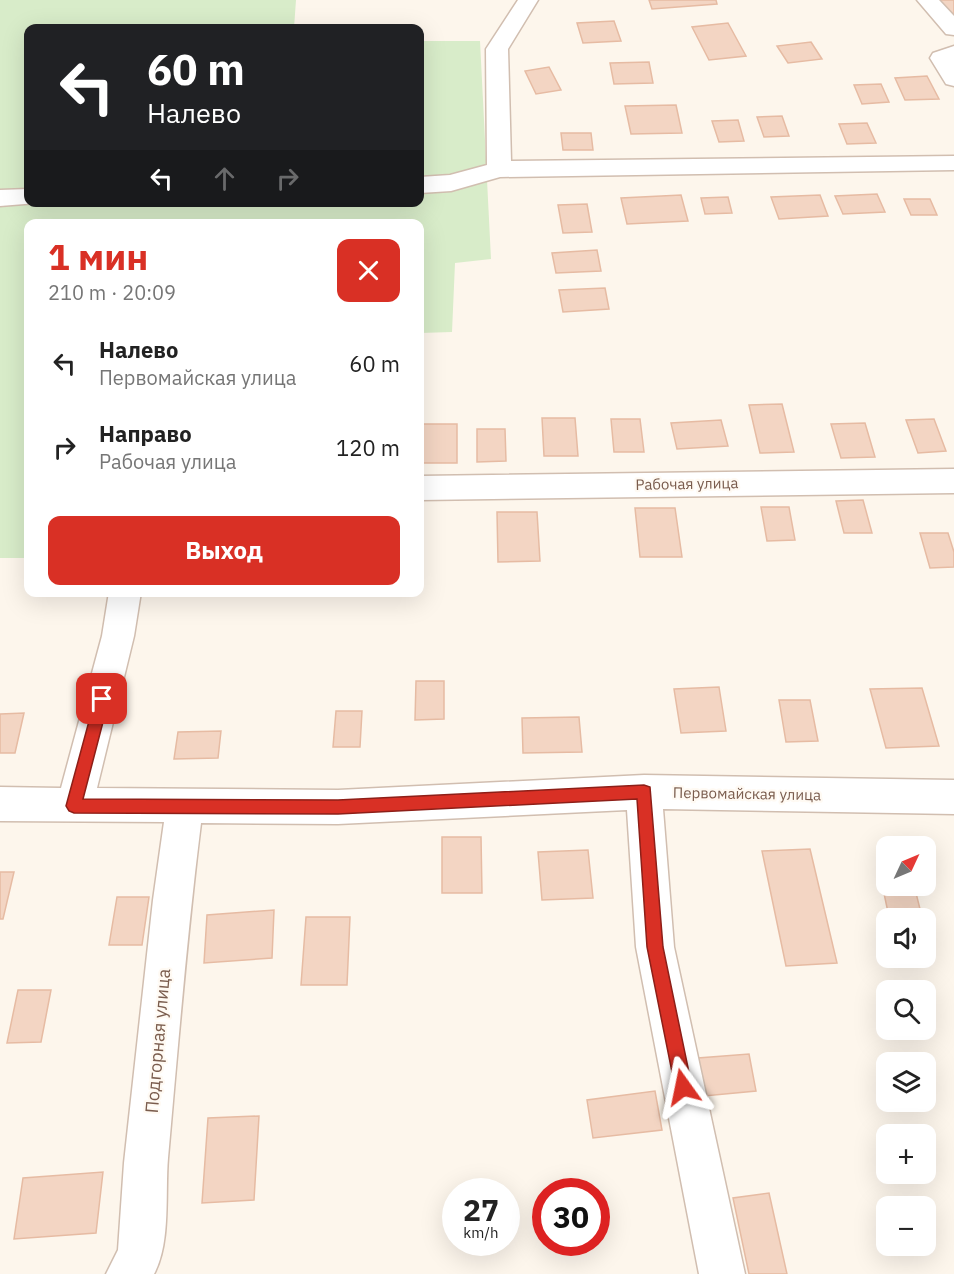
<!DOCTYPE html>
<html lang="ru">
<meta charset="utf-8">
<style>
:root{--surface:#fff;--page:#f6f6f6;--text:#222;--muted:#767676;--accent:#d93025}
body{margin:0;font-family:"IBM Plex Sans",sans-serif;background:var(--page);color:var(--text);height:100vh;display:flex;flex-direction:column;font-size:22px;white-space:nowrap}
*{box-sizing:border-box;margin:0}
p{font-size:20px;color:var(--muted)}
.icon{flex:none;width:33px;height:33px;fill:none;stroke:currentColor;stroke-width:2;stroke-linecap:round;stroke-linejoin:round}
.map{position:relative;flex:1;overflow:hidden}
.drawer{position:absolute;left:24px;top:219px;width:400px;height:378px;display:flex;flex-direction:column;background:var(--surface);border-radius:12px;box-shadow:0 6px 24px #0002}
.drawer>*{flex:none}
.hud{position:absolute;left:24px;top:24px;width:400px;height:183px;border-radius:12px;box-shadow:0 6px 24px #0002;background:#202124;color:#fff;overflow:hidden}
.needle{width:39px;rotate:46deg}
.controls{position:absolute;left:876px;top:836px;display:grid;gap:12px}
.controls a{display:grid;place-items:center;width:60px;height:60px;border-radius:12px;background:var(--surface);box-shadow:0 6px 24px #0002;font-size:30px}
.speed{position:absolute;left:442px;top:1178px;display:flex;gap:12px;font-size:30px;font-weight:700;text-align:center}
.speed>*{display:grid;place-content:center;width:78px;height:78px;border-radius:50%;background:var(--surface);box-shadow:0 6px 24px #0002;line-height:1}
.speed small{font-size:15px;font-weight:400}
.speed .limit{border:9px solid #d22;background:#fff;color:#111}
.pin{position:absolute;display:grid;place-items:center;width:51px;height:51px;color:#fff;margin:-26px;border-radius:12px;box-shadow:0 3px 9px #0006}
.me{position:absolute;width:66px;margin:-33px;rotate:348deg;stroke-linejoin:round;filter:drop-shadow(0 0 4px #0008)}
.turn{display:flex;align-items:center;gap:21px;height:126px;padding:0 24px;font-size:27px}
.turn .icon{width:78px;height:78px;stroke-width:2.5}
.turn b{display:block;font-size:42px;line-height:51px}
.lanes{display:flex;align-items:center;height:57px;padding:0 24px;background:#0003;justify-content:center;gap:30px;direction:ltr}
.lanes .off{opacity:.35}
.round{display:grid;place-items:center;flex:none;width:63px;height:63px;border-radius:12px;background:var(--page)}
.headline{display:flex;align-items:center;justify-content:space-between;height:102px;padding:0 24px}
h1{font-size:36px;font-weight:700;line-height:45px;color:var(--accent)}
.button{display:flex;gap:12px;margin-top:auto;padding:12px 24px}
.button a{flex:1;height:69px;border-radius:12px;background:var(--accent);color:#fff;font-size:24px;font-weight:700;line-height:69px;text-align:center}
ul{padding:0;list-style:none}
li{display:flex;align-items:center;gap:18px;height:84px;padding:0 24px}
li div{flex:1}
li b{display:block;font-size:22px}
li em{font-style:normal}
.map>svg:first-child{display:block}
</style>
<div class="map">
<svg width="954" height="1274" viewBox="0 0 954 1274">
<rect width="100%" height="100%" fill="#fdf6ec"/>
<path fill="#d8ecc9" d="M0,0H296L294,28H28V202H420V41H480L491,259L455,263L452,332L420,333V224H28V558H0Z"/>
<path fill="#f3d5c3" stroke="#e6bba3" stroke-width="1.5" d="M649,0H716L717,4L652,9Z
M936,0H954V19Z
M614,21L621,41L583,43L577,23Z
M728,23L746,56L709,60L692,27Z
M811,42L822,59L788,63L777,46Z
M649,62L653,83L614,84L610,63Z
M549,67L561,90L536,94L525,71Z
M927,76L939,99L905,100L895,78Z
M881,84L889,102L862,104L854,85Z
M676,105L682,133L631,134L625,106Z
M782,116L789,136L764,137L757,117Z
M738,120L744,141L719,142L712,121Z
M867,123L876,143L847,144L839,124Z
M561,133H591L593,150H563Z
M877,194L885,212L843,214L835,196Z
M681,195L688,221L627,224L621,198Z
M820,195L828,216L779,219L771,197Z
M728,197L732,213L705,214L701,198Z
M904,199H930L937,215H911Z
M587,204L592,232L563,233L558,205Z
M597,250L601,271L556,273L552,253Z
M605,288L609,309L563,312L559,290Z
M782,404L794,452L760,453L749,405Z
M542,418H575L578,456H544Z
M611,419H640L644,452H614Z
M934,419L946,451L918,453L906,420Z
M721,420L728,446L677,449L671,423Z
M865,423L875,457L841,458L831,424Z
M423,424H457V463H422Z
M477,429H505L506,461L477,462Z
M863,500L872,533H844L836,501Z
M761,507H789L795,540L767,541Z
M635,508H675L682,557H640Z
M497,512H537L540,561L498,562Z
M920,533H948L954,552V567L930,568Z
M416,681H444V719L415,720Z
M719,687L726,731L681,733L674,689Z
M922,688L939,746L886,748L870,689Z
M779,700H810L818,741L786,742Z
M336,711H362L360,747H333Z
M24,713L15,753H0V714Z
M579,717L582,752L523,753L522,718Z
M221,731L218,758L174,759L178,732Z
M442,837H481L482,893H442Z
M810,849L837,963L786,966L762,851Z
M588,850L593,898L542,900L538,852Z
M879,870H886V885H914L922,917H889Z
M0,872H14L3,919H0Z
M117,897H149L142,945H109Z
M274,910L272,958L204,963L207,915Z
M306,917H350L347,985H301Z
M18,990H51L41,1042L7,1043Z
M749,1054L756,1091L704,1096L698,1058Z
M655,1091L662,1130L593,1138L587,1100Z
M259,1116L254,1200L202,1203L208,1118Z
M103,1172L96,1233L14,1239L23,1178Z
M769,1193L787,1274H749L733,1198Z"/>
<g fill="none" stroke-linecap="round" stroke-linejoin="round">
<g stroke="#d1beb0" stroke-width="3">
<path id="minor" d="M518,0H538L508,49L511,161L954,156V170L500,177L451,191L420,193V177L450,175L487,165L486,49Z
M917,0H939L954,16V35L946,34Z
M954,46V86L946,84L930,58L933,53Z
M28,189V202L37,203L0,206V190Z
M954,469V493L420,500V476Z
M109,592H141L134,636L97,788L338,790L644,775L954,780V814L663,809L674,947L745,1274H699L636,947L627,810L338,824L201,823C187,934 178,1046 168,1158C165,1193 171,1243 154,1274H106L118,1250L124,1163L153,900L164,822L0,821V787L61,788L102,636Z"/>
</g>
<use href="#minor" fill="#fff" fill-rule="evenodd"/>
</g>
<path fill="#d93025" stroke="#8d1f18" stroke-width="1.5" d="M102,693L107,695L109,699L83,799L338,800L644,785L650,787L663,947L692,1087L689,1093L683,1096L677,1093L675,1087L647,947L637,799L338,814L74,813L69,811L66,806L95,699L97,695Z"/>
<g text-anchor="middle" stroke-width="4.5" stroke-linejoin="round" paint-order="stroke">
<g font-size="15" fill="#7a5c4d" stroke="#fffaf3">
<text transform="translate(687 484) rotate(-1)" y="5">Рабочая улица</text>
<text transform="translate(747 794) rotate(1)" y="5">Первомайская улица</text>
</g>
<g font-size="18" fill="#7a5c4d" stroke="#fffaf3">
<text transform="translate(158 1041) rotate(-85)" y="6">Подгорная улица</text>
</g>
</g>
</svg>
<div class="controls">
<a><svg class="needle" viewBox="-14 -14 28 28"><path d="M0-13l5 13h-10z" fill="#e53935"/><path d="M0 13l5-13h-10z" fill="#767676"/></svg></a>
<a><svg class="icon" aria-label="sound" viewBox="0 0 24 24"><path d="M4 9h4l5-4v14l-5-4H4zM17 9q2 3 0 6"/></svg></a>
<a><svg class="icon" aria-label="search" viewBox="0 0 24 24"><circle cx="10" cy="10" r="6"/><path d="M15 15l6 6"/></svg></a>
<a><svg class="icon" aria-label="layers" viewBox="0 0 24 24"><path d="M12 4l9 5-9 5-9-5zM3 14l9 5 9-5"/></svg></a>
<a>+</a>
<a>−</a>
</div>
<div class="speed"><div>27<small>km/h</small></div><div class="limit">30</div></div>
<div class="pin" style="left:102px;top:699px;background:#d93025"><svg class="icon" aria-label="arrive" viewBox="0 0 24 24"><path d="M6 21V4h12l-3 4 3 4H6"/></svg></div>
<svg class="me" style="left:683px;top:1087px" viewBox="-20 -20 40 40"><path d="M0-17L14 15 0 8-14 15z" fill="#d93025" stroke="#fff" stroke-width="4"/></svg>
<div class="hud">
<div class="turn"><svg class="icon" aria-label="left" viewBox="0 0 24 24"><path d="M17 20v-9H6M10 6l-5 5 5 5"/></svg><div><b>60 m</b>Налево</div></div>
<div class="lanes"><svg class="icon" aria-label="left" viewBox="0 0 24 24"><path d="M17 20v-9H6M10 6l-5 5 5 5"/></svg><svg class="icon off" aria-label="ahead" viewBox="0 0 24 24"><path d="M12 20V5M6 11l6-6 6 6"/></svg><svg class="icon off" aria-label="right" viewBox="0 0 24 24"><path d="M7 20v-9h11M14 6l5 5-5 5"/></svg></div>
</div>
<section class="drawer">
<div class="headline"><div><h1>1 мин</h1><p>210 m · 20:09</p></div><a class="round" style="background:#d93025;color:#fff"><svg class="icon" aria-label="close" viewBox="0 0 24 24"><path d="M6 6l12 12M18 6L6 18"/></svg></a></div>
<ul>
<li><svg class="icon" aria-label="left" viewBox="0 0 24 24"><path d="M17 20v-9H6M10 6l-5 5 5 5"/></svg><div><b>Налево</b><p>Первомайская улица</p></div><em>60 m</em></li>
<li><svg class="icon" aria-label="right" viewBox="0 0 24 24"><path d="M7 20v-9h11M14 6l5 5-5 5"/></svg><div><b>Направо</b><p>Рабочая улица</p></div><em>120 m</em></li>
</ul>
<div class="button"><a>Выход</a></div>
</section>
</div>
